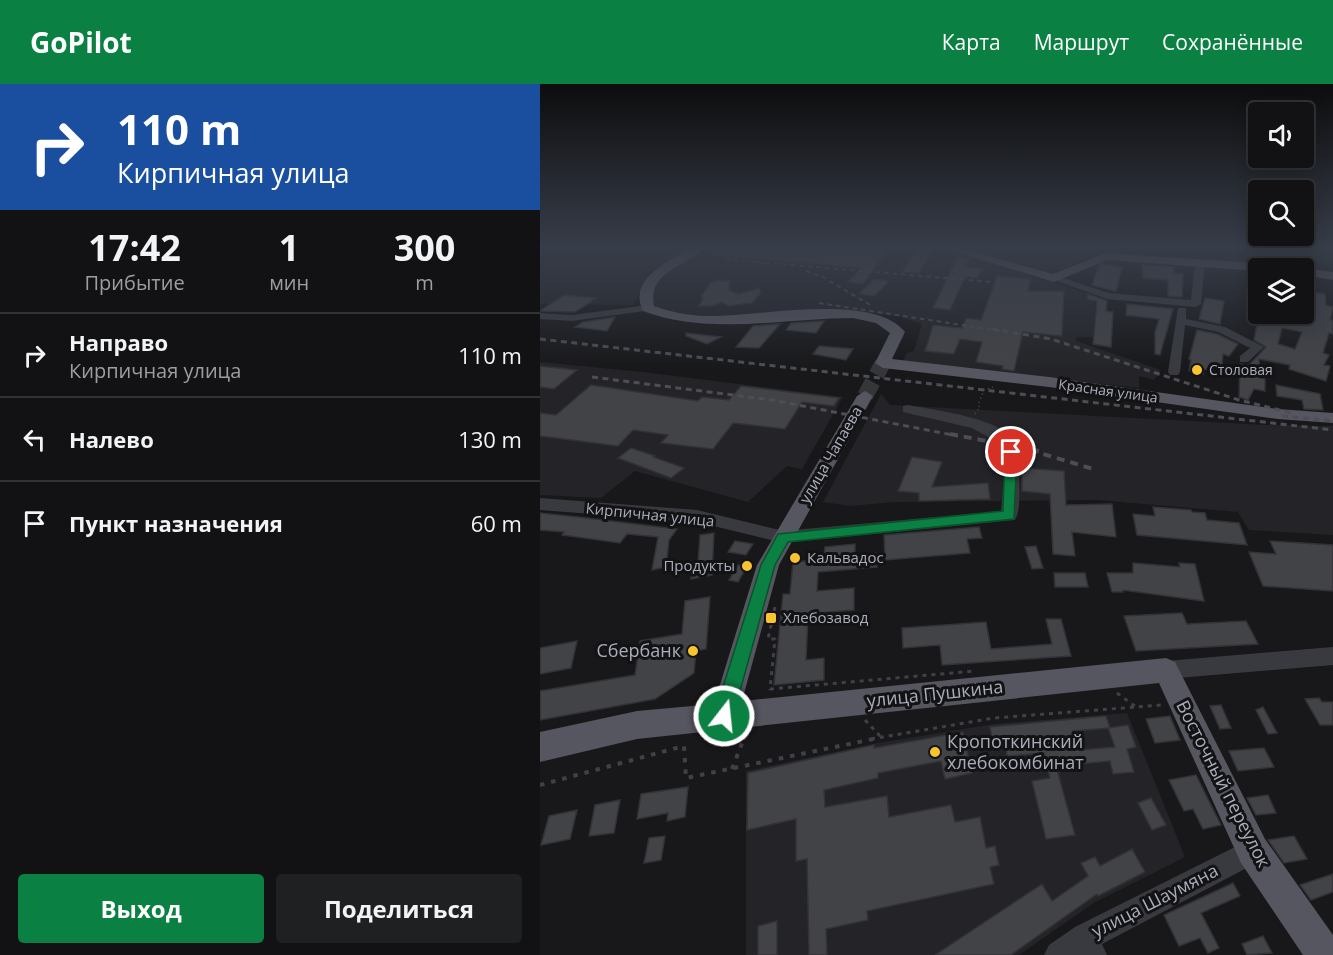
<!DOCTYPE html>
<html lang="ru">
<meta charset="utf-8">
<style>
:root{--surface:#121214;--page:#1f2022;--text:#f1f3f6;--muted:#9c9ea0;--line:#313234;--accent:#0b8043}
body{margin:0;font-family:"Open Sans",sans-serif;background:var(--page);color:var(--text);height:100vh;display:flex;flex-direction:column;font-size:22px;white-space:nowrap}
*{box-sizing:border-box;margin:0}
p{font-size:20px;color:var(--muted)}
.icon{flex:none;width:33px;height:33px;fill:none;stroke:currentColor;stroke-width:2;stroke-linecap:round;stroke-linejoin:round}
.map{position:relative;flex:1;overflow:hidden}
.details{display:flex;flex-direction:column;background:var(--surface);width:540px}
.details>*{flex:none}
.hud{background:#1a4fa0;color:#fff;overflow:hidden}
.tools{position:absolute;left:708px;top:18px;display:grid;gap:12px}
.tools a{display:grid;place-items:center;width:66px;height:66px;border-radius:6px;background:var(--surface);box-shadow:0 3px 15px #0003,0 0 0 2px var(--line);font-size:30px}
.pin{position:absolute;display:grid;place-items:center;width:51px;height:51px;color:#fff;margin:-26px;border:3px solid #fff;border-radius:50%;box-shadow:0 2px 6px #0007}
.me{position:absolute;width:66px;margin:-33px;rotate:16deg;stroke-linejoin:round;filter:drop-shadow(0 0 4px #0008)}
.turn{display:flex;align-items:center;gap:21px;height:126px;padding:0 18px;font-size:27px}
.turn .icon{width:78px;height:78px;stroke-width:2.5}
.turn b{display:block;font-size:42px;line-height:51px}
.eta{display:flex;justify-content:space-evenly;align-items:center;height:102px;text-align:center}
.eta b{font-size:36px;font-weight:700;line-height:42px}
.button{display:flex;gap:12px;margin-top:auto;padding:12px 18px}
.button a{flex:1;height:69px;border-radius:6px;background:var(--accent);color:#fff;font-size:24px;font-weight:700;line-height:69px;text-align:center}
.button a+a{background:var(--page);color:var(--text)}
ul{padding:0;list-style:none}
li{display:flex;align-items:center;gap:18px;height:84px;padding:0 18px;border-top:2px solid var(--line)}
li div{flex:1}
li b{display:block;font-size:22px}
li em{font-style:normal}
header{display:flex;align-items:center;gap:36px;box-sizing:border-box;height:84px;padding:0 30px;background:var(--accent);color:#fff}
header strong{font-size:28px}
nav{display:flex;gap:33px;margin-inline-start:auto;font-size:21px}
main{display:flex;flex:1;min-height:0}
.map>svg:first-child{display:block}
</style>
<header>
<strong>GoPilot</strong>
<nav><a>Карта</a><a>Маршрут</a><a>Сохранённые</a></nav>
</header>
<main>
<section class="details">
<div class="hud">
<div class="turn"><svg class="icon" aria-label="right" viewBox="0 0 24 24"><path d="M7 20v-9h11M14 6l5 5-5 5"/></svg><div><b>110 m</b>Кирпичная улица</div></div>
</div>
<div class="eta">
<div><b>17:42</b><p>Прибытие</p></div>
<div><b>1</b><p>мин</p></div>
<div><b>300</b><p>m</p></div>
</div>
<ul>
<li><svg class="icon" aria-label="right" viewBox="0 0 24 24"><path d="M7 20v-9h11M14 6l5 5-5 5"/></svg><div><b>Направо</b><p>Кирпичная улица</p></div><em>110 m</em></li>
<li><svg class="icon" aria-label="left" viewBox="0 0 24 24"><path d="M17 20v-9H6M10 6l-5 5 5 5"/></svg><div><b>Налево</b></div><em>130 m</em></li>
<li><svg class="icon" aria-label="arrive" viewBox="0 0 24 24"><path d="M6 21V4h12l-3 4 3 4H6"/></svg><div><b>Пункт назначения</b></div><em>60 m</em></li>
</ul>
<div class="button"><a>Выход</a><a>Поделиться</a></div>
</section>
<div class="map">
<svg width="793" height="871" viewBox="0 0 793 871">
<rect width="100%" height="100%" fill="#18181a"/>
<path fill="#242428" d="M0,164H152L110,188L93,221L0,220Z
M167,164H395L413,167L556,212L553,253H536V257L621,286L614,296L599,292V304L363,277L367,269L374,267L382,240L361,233L322,228L170,233L120,228L124,224L112,222V208L121,191Z
M420,164H559L527,185L506,188Z
M0,278L103,288L303,313L262,385L247,382L208,418L95,387L61,414L0,411Z
M341,310L350,321L727,341L793,342V451L709,446L698,428L558,416L355,418L310,422L283,418Z
M587,629L645,773L555,818L479,871H206V687L338,659L454,640Z"/>
<path fill="#202921" d="M656,164L793,165V179H752Z"/>
<path fill="#424347" stroke="#323237" stroke-width="1.5" fill-rule="evenodd" d="M173,164H306L347,167L323,200L308,198L321,184L173,171Z
M377,164H390L388,167H392L379,189L362,188Z
M418,172L429,174L425,183L443,185L437,194L425,193L410,226L393,224Z
M562,180L582,183L576,207L552,201L559,182Z
M602,181L634,183V189L643,190L642,213L628,212V196L603,194Z
M457,192L491,195L488,207H524L522,252L483,248L474,287L462,285L463,282L436,278L442,258L420,255L414,270L385,267L393,241L422,244L426,234L441,236Z
M334,195L349,197L335,212L319,210Z
M178,196L190,197L189,206L198,210L219,204L221,209L212,219L188,222L182,218L172,222H159L163,214L161,212L170,199Z
M764,207L785,210L786,221L793,223L790,236H793V250L789,249L783,269L789,271L784,281L790,282L786,297L749,285L750,281L719,275L720,294L725,295V307L714,305L708,316L699,313L700,280L709,281L726,263L714,256L719,230H764ZM742,244L762,248L755,265L738,260Z
M548,210L567,217L566,227L573,228L571,263L553,260L557,217L547,215Z
M24,211L57,214L35,228L0,227Z
M665,214L684,217L680,240L659,235Z
M587,220L633,225L620,271L615,270V248L619,235L586,231Z
M75,233L67,247L35,243L43,238Z
M284,237L276,249L246,246L251,239Z
M240,240L219,264L196,263L213,242Z
M657,246L677,250L698,260L689,272L683,270L682,281L670,279L669,286L664,285L663,290L649,287L651,276L649,275Z
M146,249L181,253L167,260L146,252Z
M279,262L313,265L306,276L273,270Z
M0,282L37,286L14,305L0,303Z
M51,301L158,317L162,313L189,316L201,302L299,314L294,322L262,318L245,345L193,339L173,365L121,359L128,351L93,346L78,362L0,352V329L16,331Z
M736,301L780,310L783,326L764,325L762,316L737,312Z
M91,364L115,372L113,373L144,384L131,394L78,374Z
M372,373L402,378L392,403L448,399L450,415L379,417V409L358,407Z
M482,384L524,387L526,421L572,420L576,453L532,448L535,472L513,470L510,410L482,407Z
M613,423L651,426L652,428L665,429L667,436L699,439L707,461L597,451L593,430L615,432Z
M0,429L38,433L137,445L129,456L126,483L112,486L118,453L87,450L80,459L22,451L24,448L0,446Z
M439,443L442,454L427,455L430,469L345,476L344,451Z
M174,449L172,491L151,495L152,480L158,479L160,451Z
M195,457L213,460L206,471L188,468Z
M730,457L793,461V507L723,502L709,468L736,470Z
M315,460V471L336,469L337,483L278,488L277,507L314,504V526L268,530L266,576L284,574V596L234,601L243,510H250L253,478L276,476V472L284,471L285,463Z
M496,462L503,484L492,485L485,463Z
M593,479L640,483L639,479L655,480L664,517L583,506V508H572L567,489H593Z
M198,481L207,482L198,498L189,496Z
M514,489H545L548,503H515Z
M170,513L166,565L156,567L154,589L115,615L0,636V607L95,591L100,557L142,550L145,517Z
M642,529L647,540L706,537L718,560L596,567L584,532Z
M506,535H521L531,572L402,581L400,561L363,564L362,544L446,538L451,565L512,560Z
M37,557L31,584L0,590V564Z
M779,614L782,618H793V641H780L765,615Z
M681,621L691,644L680,645L670,622Z
M723,623L737,649L728,650L716,626Z
M566,632L570,644L533,647L539,666L575,663L568,644L588,641L596,663L587,665L594,688L573,690L570,677L516,682L535,751L506,755L492,697L510,694L504,669L467,672L465,658L453,660L450,643Z
M630,632L640,656L615,659L606,635Z
M423,648L432,689L405,695L401,677L338,689V694L284,706L285,723L347,712L349,733L411,721L415,738L440,733L446,764L455,762L459,781L450,783L454,800L327,827L328,836L286,845L287,871H269L267,775L256,777V735L207,746L208,689L334,661V664Z
M724,664L734,683L698,687L689,667Z
M656,691L681,741L663,745L653,725L644,727L629,696Z
M148,703L145,733L127,737L128,729L97,735L101,710Z
M728,711L736,729L716,731L707,714Z
M611,714L626,741L612,746L598,719Z
M80,716L74,749L49,752L55,721Z
M37,726L30,755L1,761L9,732Z
M125,752L121,776L104,779L109,754Z
M754,752L767,775L744,779L728,756Z
M592,765L605,788L558,812L557,810L471,871H395L502,800L512,817L548,792L541,779L555,773L560,782Z
M793,790V808L771,816L760,801Z
M693,799L700,812L661,829L679,864L668,869L660,854L639,862L624,831Z
M237,837V871H218V842Z
M723,852L732,869L707,871L702,860Z"/>
<g fill="none" stroke-linecap="round" stroke-linejoin="round">
<path stroke="#35363a" stroke-width="16" stroke-dasharray="16 8" stroke-linecap="butt" d="M325,312L343,279"/>
<path stroke="#3f4147" stroke-width="1.5" stroke-dasharray="1.5 3" stroke-linecap="butt" d="M435,330L440,323L438,321L444,306L453,303"/>
<path stroke="#3f4147" stroke-width="3" stroke-dasharray="4 5" stroke-linecap="butt" d="M235,523L228,555H235L230,605L435,587
M577,609L596,623
M325,636L340,652
M204,655L210,649
M331,655L454,634L622,621"/>
<path stroke="#3f4147" stroke-width="4" stroke-dasharray="4.5 7" stroke-linecap="butt" d="M192,685L204,654
M0,701L144,662L146,694L338,654"/>
<path fill="#393a40" fill-rule="evenodd" d="M660,175L665,178L661,220L656,223L567,215L509,194L517,192L568,209L651,216L655,178Z
M108,221L112,222V226L32,237L0,235V229L32,231Z
M638,224H646V235L685,243L724,263L708,278H700V272L710,264L678,248L645,241L640,288L638,291H630L628,288Z
M368,321C393,326 463,334 475,358C481,369 480,383 479,395C479,407 481,426 475,436L243,459L157,438L0,426V414L157,426L243,447L461,427L465,383L461,360L432,344L363,328V322Z
M793,563V581L626,595L619,593L616,586L619,579L626,577Z
M713,754L722,758L726,767L722,776L562,860L567,871H504L509,861L535,843Z"/>
<path fill="#55565f" fill-rule="evenodd" d="M151,164H165C146,183 107,187 114,222C131,228 146,231 163,232C213,234 332,207 365,248L352,275L509,293L738,325L793,329V339L738,335L509,303L343,284L335,279L350,249L336,239L313,234C244,234 170,252 103,227C87,195 130,176 151,164Z
M403,164H420L513,190L566,169L731,180L737,184L718,187L567,176L514,198Z
M764,184L793,188V196L764,191Z
M325,307L333,312L239,481L202,617L626,574L635,578L725,755L793,851V871H763L701,779L619,599L97,655L0,678V648L97,627L174,620L217,481L317,312Z"/>
<path stroke="#4c4d55" stroke-width="2" stroke-dasharray="4.5 4" stroke-linecap="butt" d="M186,175L225,179
M217,178L451,198
M266,187L283,193L332,222
M279,219L461,247"/>
<path stroke="#4c4d55" stroke-width="3" stroke-dasharray="6 4.5" stroke-linecap="butt" d="M452,245L511,255L699,316L752,329
M0,255L793,346
M52,293L232,316L418,352
M742,332L793,337"/>
<path stroke="#4c4d55" stroke-width="4" stroke-dasharray="8 6" stroke-linecap="butt" d="M410,350L499,367
M490,366L553,385"/>
</g>
<linearGradient id="sky" x2="0" y2="1"><stop stop-color="#0d0d0e"/><stop offset="0.57" stop-color="#373d49"/><stop offset="1" stop-color="#373d49" stop-opacity="0"/></linearGradient>
<rect width="793" height="286" fill="url(#sky)"/>
<path fill="#0b8043" stroke="#07532c" stroke-width="1.5" d="M471,364L477,368L474,435L248,458L235,481L193,632L190,638L184,640L177,638L174,632L221,481L238,450L463,427L465,368Z"/>
<g fill="#fac431" stroke="#131315" stroke-width="2">
<circle cx="657" cy="286" r="6"/>
<circle cx="255" cy="474" r="6"/>
<circle cx="207" cy="482" r="6"/>
<rect x="225" y="528" width="12" height="12" rx="3"/>
<circle cx="153" cy="567" r="6"/>
<circle cx="395" cy="668" r="6"/>
</g>
<g text-anchor="middle" stroke-width="6" stroke-linejoin="round" paint-order="stroke">
<g font-size="14" fill="#aaaebb" stroke="#131315" text-anchor="start">
<text x="669" y="291">Столовая</text>
</g>
<g font-size="14" fill="#aaaebb" stroke="#131315">
<text transform="translate(568 307) rotate(8)" y="5">Красная улица</text>
</g>
<g font-size="15" fill="#aaaebb" stroke="#131315">
<text transform="translate(291 371) rotate(-60)" y="5">улица Чапаева</text>
<text transform="translate(110 431) rotate(6)" y="5">Кирпичная улица</text>
</g>
<g font-size="15" fill="#aaaebb" stroke="#131315" text-anchor="start">
<text x="267" y="479">Кальвадос</text>
<text x="195" y="487" text-anchor="end">Продукты</text>
<text x="243" y="539">Хлебозавод</text>
</g>
<g font-size="18" fill="#aaaebb" stroke="#131315" text-anchor="end">
<text x="141" y="573">Сбербанк</text>
<text x="407" y="664" text-anchor="start">Кропоткинский<tspan x="407" dy="21">хлебокомбинат</tspan></text>
</g>
<g font-size="18" fill="#aaaebb" stroke="#131315">
<text transform="translate(395 610) rotate(-6)" y="6">улица Пушкина</text>
<text transform="translate(683 700) rotate(63)" y="6">Восточный переулок</text>
<text transform="translate(615 817) rotate(-27)" y="6">улица Шаумяна</text>
</g>
</g>
</svg>
<div class="tools">
<a><svg class="icon" aria-label="sound" viewBox="0 0 24 24"><path d="M4 9h4l5-4v14l-5-4H4zM17 9q2 3 0 6"/></svg></a>
<a><svg class="icon" aria-label="search" viewBox="0 0 24 24"><circle cx="10" cy="10" r="6"/><path d="M15 15l6 6"/></svg></a>
<a><svg class="icon" aria-label="layers" viewBox="0 0 24 24"><path d="M12 4l9 5-9 5-9-5zM3 14l9 5 9-5"/></svg></a>
</div>
<div class="pin" style="left:471px;top:368px;background:#d93025"><svg class="icon" aria-label="arrive" viewBox="0 0 24 24"><path d="M6 21V4h12l-3 4 3 4H6"/></svg></div>
<svg class="me" style="left:184px;top:632px" viewBox="-20 -20 40 40"><circle r="17" fill="#0b8043" stroke="#fff" stroke-width="3"/><path d="M0-11L8 9 0 5-8 9z" fill="#fff"/></svg>
</div>
</main>
